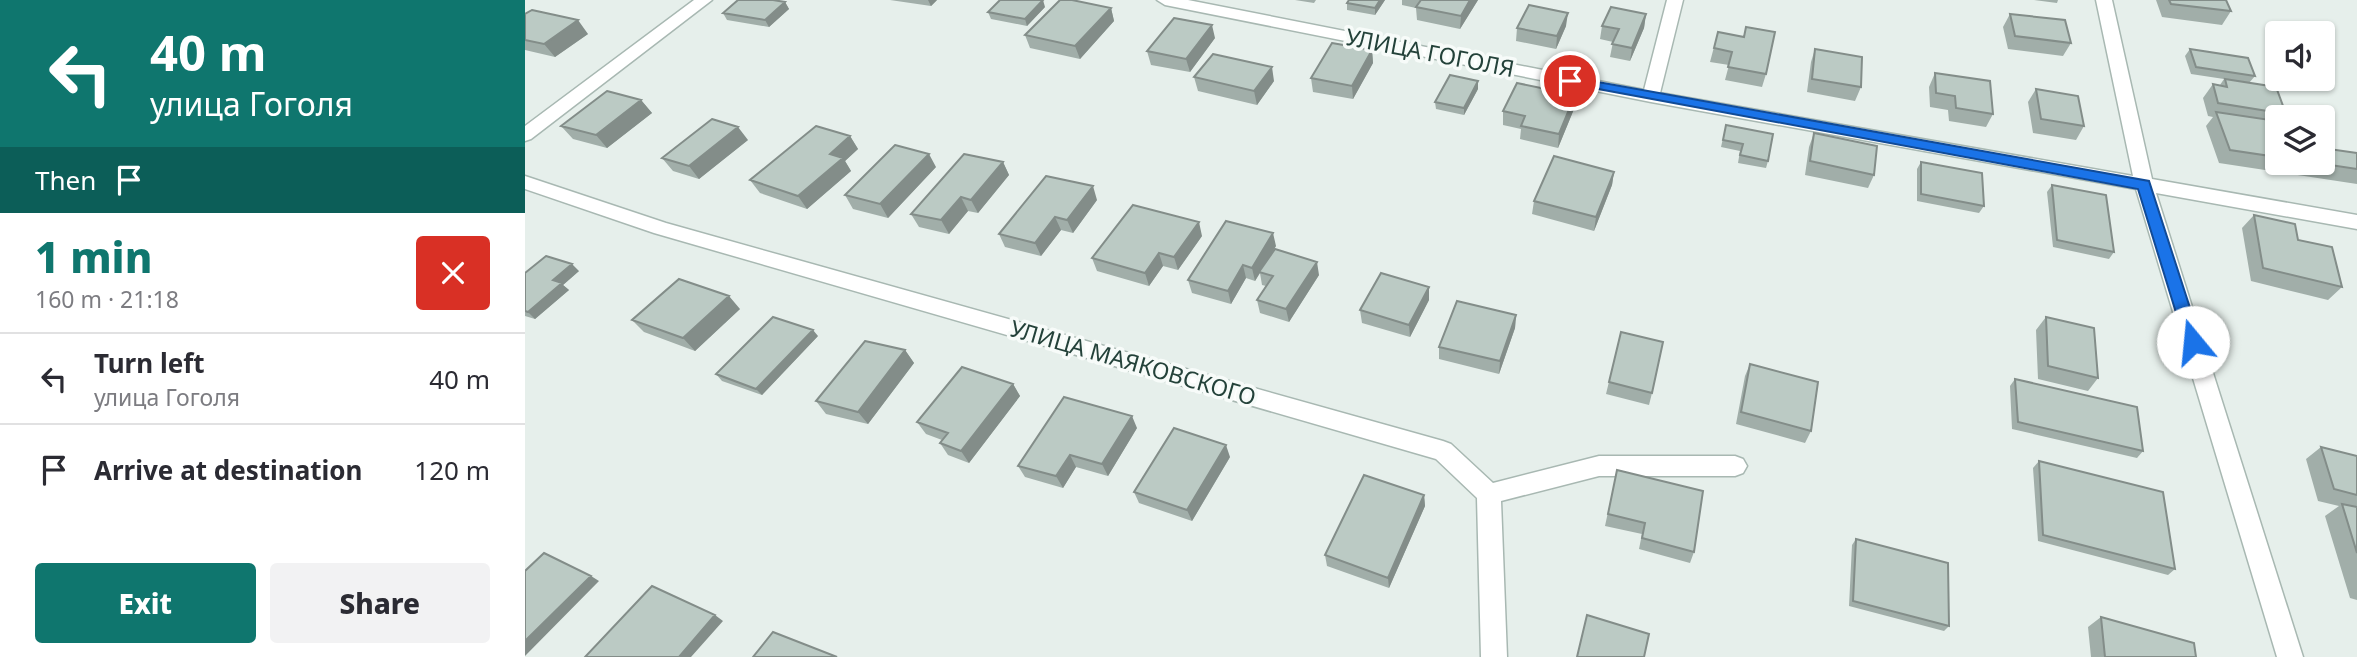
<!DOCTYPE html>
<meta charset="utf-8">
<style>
:root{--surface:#fff;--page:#f2f2f3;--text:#2b2b33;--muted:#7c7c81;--line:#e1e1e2;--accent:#0f766e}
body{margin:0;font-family:"Noto Sans",sans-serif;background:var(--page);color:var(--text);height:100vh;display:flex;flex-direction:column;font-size:26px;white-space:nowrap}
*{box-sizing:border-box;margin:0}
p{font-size:23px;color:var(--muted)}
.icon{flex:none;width:38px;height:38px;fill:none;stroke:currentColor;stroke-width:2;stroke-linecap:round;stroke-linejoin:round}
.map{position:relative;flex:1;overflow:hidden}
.side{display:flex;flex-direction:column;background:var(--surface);width:525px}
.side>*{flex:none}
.guide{background:#0f766e;color:#fff;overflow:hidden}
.tools{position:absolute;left:1740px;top:21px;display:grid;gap:14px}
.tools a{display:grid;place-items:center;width:70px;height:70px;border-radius:7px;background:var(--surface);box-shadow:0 2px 5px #0004;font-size:35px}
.pin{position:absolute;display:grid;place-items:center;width:60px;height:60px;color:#fff;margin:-30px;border:4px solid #fff;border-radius:50%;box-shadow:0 2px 7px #0007}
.me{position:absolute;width:77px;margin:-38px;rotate:343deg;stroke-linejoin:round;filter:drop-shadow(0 0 5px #0008)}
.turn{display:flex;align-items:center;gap:24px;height:147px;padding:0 35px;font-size:32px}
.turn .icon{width:91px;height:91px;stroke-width:2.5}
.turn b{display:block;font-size:49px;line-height:60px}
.then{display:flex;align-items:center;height:66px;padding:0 35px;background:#0003;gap:14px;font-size:26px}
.round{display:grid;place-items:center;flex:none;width:74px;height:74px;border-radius:7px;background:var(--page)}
.head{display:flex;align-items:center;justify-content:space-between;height:119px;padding:0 35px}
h1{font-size:42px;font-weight:800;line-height:52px;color:var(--accent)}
.primary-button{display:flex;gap:14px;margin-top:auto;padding:14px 35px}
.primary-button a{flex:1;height:80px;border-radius:7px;background:var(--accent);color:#fff;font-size:28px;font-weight:800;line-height:80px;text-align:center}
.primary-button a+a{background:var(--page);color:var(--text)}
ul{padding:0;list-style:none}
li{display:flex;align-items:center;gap:21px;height:91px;padding:0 35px;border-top:2px solid var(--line)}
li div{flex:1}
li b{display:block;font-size:26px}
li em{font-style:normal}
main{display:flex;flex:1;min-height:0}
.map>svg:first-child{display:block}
</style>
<main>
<section class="side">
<div class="guide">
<div class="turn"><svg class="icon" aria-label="left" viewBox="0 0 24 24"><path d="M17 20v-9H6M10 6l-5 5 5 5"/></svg><div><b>40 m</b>улица Гоголя</div></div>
<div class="then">Then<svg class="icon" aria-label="arrive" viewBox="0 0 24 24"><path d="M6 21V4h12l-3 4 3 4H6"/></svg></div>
</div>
<div class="head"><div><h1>1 min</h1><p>160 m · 21:18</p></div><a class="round" style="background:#d93025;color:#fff"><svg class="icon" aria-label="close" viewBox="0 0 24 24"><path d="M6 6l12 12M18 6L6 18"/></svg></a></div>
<ul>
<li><svg class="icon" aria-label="left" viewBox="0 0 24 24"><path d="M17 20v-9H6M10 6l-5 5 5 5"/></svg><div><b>Turn left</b><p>улица Гоголя</p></div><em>40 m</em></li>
<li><svg class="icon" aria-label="arrive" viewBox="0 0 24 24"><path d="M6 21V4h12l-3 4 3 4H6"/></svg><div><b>Arrive at destination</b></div><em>120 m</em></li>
</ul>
<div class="primary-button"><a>Exit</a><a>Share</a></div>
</section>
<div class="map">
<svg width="1832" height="657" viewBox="0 0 1832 657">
<rect width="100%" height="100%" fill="#e6efeb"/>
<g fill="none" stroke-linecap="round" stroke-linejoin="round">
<g stroke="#a8b8b2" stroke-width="3">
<path id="minor" d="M169,0H187L6,139L0,141V126Z
M632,0H663L1119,90L1142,0H1158L1135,93L1608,176L1571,0H1587L1627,179L1832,215V229L1631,193L1778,657H1752L1611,189L1126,102L640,5Z
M0,176L141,223L918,441L926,444L968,483L1074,456H1210L1218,459L1222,466L1218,473L1210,476H1074L976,501L982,657H956L952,498L911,459L129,233L0,189Z"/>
</g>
<use href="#minor" fill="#fff" fill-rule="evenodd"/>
</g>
<path fill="#a1aea9" d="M365,0H412L406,6Z
M770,0H791L789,3Z
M824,0H860L850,15L822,10V3Z
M877,0H953L935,29L892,20L891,8L877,5Z
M1509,0H1533L1532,3Z
M1631,0H1701L1706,11L1697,25L1637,17Z
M260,2L264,9L244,27L202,20L198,13Z
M520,7L502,26L466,19L463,12Z
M586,8L589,21L555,59L505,48L500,35Z
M0,14L63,34L30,57L0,50Z
M1121,14L1119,28L1105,61L1085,57L1088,42L1075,39L1077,26Z
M1485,14L1546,43L1538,56L1483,49L1478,27Z
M1041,26L1031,49L991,41L992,28Z
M1193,32L1241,74L1237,87L1200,80L1204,65L1185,62Z
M690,38L665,72L626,65L622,51Z
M1290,49L1336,87L1330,101L1282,92L1286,62Z
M1665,49L1730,76L1724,83L1761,114L1758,117H1752V163H1797L1832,153V184L1694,163L1681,126L1688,117L1683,116L1678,98L1688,84L1695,85L1699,79L1666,74L1660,56Z
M847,50L848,63L828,99L788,92L786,78Z
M1410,73L1468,114L1461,127L1424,121L1423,110L1405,107L1404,87Z
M669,77L749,81L732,105L673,91Z
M953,89L939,115L911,109L910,102Z
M1511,89L1559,126L1551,140L1508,133L1503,102Z
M116,100L127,113L82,148L48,139L36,126Z
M1049,109L1033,148L995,139L996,129L978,125V111Z
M1201,125L1243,161L1241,168L1213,163L1215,151L1196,147Z
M1289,133L1349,175L1343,188L1280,175L1284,147Z
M325,136L333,149L320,161L326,171L282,209L235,193L225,180Z
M223,140L174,179L148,171L137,158Z
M478,162L484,175L453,213L443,211L424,234L394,227L386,214Z
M1396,162L1459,206L1454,213L1392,201V169Z
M411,167L363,218L328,209L320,195Z
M1089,172L1087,185L1069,231L1007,214L1009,201Z
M1527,185L1589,252L1584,259L1528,247L1522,192Z
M572,200L548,233L536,230L516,256L480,247L474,234Z
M1729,215L1773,240L1817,287L1803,300L1726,281L1717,228Z
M677,236L653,270L638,266L624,286L572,271L567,258Z
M751,246L740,263L794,275L764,322L735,313L732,300L741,286L737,285L735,273L730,281L721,278L706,304L667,293L663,280Z
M54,271L38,285L44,290L10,319L0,316V273Z
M904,300L885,337L837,323L835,310Z
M215,309L170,351L119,332L107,320Z
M991,315L990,328L974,374L914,359V347Z
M1521,317L1573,378L1563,391L1513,379L1511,330Z
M1096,332L1127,393L1124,405L1081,394Z
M293,336L237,395L197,381L191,374Z
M380,350L389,363L343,424L301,414L291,401Z
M1225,364L1286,431L1280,443L1211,424L1220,376Z
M1490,379L1618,451L1612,458L1487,429L1485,386Z
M488,384L495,396L444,463L423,455L415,443L417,440L401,434L392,422Z
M612,428L583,476L551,467L538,488L500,477L493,466Z
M1796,447L1832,456V600L1825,598L1800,516L1814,506L1793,501L1781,459Z
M705,457L667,521L614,503L609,492Z
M1514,461L1650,569L1643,575L1513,541L1508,468Z
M1092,470L1169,552L1165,563L1114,549L1117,534L1080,526Z
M899,495L900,506L864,588L802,566L800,555Z
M1331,539L1424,626L1419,631L1324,606L1327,545Z
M1576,617L1671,657H1566L1563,627Z"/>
<path fill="#838d89" d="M403,0H412L406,6Z
M518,0L520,7L502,26L500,19Z
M855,0H860L850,15V8Z
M945,0H953L935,29L936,16Z
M260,2L264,9L244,27L240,20Z
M586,8L589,21L555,59L550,46Z
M1043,13L1041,26L1031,49L1032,36Z
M1121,14L1119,28L1105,61L1107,48Z
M53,20L63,34L30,57L19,44Z
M687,25L690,38L665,72L661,59Z
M847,50L848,63L828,99L827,86Z
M747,67L749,81L732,105L729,91Z
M953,81V89L939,115V108Z
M1050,95L1049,109L1033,148L1034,134Z
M116,100L127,113L82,148L71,135Z
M213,127L223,140L174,179L164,166Z
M325,136L333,149L320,161L326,171L282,209L273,196L305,154Z
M404,154L411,167L363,218L355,204Z
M478,162L484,175L453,213L446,200Z
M1089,172L1087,185L1069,231L1071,217Z
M568,186L572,200L548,233L542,220Z
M436,197L443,211L424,234L416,220Z
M530,217L536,230L516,256L510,243Z
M674,222L677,236L653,270L649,257Z
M748,233L751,246L730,281L727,268Z
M634,253L638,266L624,286L620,273Z
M792,262L794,275L764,322L761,309Z
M47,264L54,271L38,285L44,290L10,319L3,312L28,280Z
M718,265L721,278L706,304L703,291Z
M904,287V300L885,337L884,325Z
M204,296L215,309L170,351L158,338Z
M991,315L990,328L974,374L975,361Z
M288,330L293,336L237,395L231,389Z
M380,350L389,363L343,424L333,412Z
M488,384L495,396L444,463L436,451Z
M607,416L612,428L583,476L577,464Z
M701,445L705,457L667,521L662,510Z
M545,455L551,467L538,488L531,476Z
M899,495L900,506L864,588L863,578Z
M66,576L74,581L0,656V641Z
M190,615L198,621L166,657H154Z"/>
<path fill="#bbcac4" stroke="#838d89" stroke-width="2" d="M213,0H248L260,2L240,20L198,13Z
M475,0H518L500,19L463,12Z
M535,0H547L586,8L550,46L500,35Z
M824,0H855L850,8L822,3Z
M896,0H945L936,16L891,7Z
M1644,0H1701L1706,11L1646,4Z
M1004,5L1043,13L1032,36L992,28Z
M1086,7L1121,14L1107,48L1087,44L1094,29L1077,26Z
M7,10L53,20L19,44L0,40V14Z
M1485,14L1540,20L1546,43L1490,36Z
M649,18L687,25L661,59L622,51Z
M1221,27L1250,32L1241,74L1203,67L1207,52L1189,48L1193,32L1219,37Z
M807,43L847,50L827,86L786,78Z
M1290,49L1337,57L1336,87L1287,79Z
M1665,49L1723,58L1730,76L1671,67Z
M688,54L747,67L729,91L669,77Z
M1410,73L1465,81L1468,114L1431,108L1430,96L1411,93Z
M925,75L953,81L939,108L910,102Z
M1700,79L1751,87L1761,114L1693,103L1688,84L1702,87Z
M992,83L1050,95L1034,134L996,126L1000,116L978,111Z
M1511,89L1553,96L1559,126L1516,119Z
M82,91L116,100L71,135L36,126Z
M1691,112L1752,121V157L1705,150Z
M187,119L213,127L164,166L137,158Z
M1201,125L1248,134L1243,161L1215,155L1218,144L1198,140Z
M291,126L325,136L305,154L318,158L273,196L225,180Z
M1289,133L1352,146L1349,175L1285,161Z
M370,145L404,154L355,204L320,195Z
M1797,148L1832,153V169L1792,163H1797Z
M439,154L478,162L446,200L436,197L416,220L386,214Z
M1029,156L1089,172L1071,217L1009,201Z
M1396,162L1457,173L1459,206L1396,194Z
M521,176L568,186L542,220L530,217L510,243L474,234Z
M1527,185L1581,195L1589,252L1532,240Z
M608,205L674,222L649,257L634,253L620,273L567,258Z
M1729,215L1770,224L1773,240L1807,247L1817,287L1738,268Z
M701,221L748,233L727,268L718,265L703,291L663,280Z
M750,249L792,262L761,309L732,300L748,276L734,272Z
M21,256L47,264L28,280L37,283L3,312L0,311V273Z
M856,273L904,287L884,325L835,310Z
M154,279L204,296L158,338L107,320Z
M932,301L991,315L975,361L914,347Z
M248,317L288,330L231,389L191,374Z
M1521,317L1569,328L1573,378L1523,366Z
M1096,332L1138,342L1127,393L1084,382Z
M340,341L380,350L333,412L291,401Z
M1225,364L1293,382L1286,431L1216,412Z
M437,367L488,384L436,451L415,443L423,433L392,422Z
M1490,379L1612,407L1618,451L1493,422Z
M539,397L607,416L577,464L545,455L531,476L493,466Z
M649,428L701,445L662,510L609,492Z
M1796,447L1832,456V495L1809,489Z
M1514,461L1638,492L1650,569L1518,535Z
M1092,470L1178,491L1169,552L1117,538L1120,523L1083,514Z
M839,475L899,495L863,578L800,555Z
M1817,504L1832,507V553Z
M1331,539L1423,563L1424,626L1328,601Z
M19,553L66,576L0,641V571Z
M127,586L190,615L154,657H60Z
M1062,615L1124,634L1119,657H1052Z
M1576,617L1669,643L1671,657H1580Z
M248,632L312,657H228Z"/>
<path fill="#1a73e8" stroke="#114b97" stroke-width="2" d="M1045,77L1624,181L1676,342L1668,348L1660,342L1613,189L1041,83L1039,81Z"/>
<g text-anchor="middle" stroke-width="7" stroke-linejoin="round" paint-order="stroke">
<g font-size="23" fill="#24423a" stroke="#f7fbf9">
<text transform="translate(905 53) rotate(11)" y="8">УЛИЦА ГОГОЛЯ</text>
<text transform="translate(608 363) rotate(16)" y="8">УЛИЦА МАЯКОВСКОГО</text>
</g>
</g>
</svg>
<div class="tools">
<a><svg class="icon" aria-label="sound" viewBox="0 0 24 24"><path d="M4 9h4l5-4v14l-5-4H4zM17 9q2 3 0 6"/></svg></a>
<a><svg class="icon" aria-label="layers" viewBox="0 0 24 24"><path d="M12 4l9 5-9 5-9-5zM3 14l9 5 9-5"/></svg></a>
</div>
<div class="pin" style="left:1045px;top:81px;background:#d93025"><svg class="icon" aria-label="arrive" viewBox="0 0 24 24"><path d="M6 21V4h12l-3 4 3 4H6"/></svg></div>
<svg class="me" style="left:1668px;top:342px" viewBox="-20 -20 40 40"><circle r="19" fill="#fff"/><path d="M0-13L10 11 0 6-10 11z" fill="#1a73e8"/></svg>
</div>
</main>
